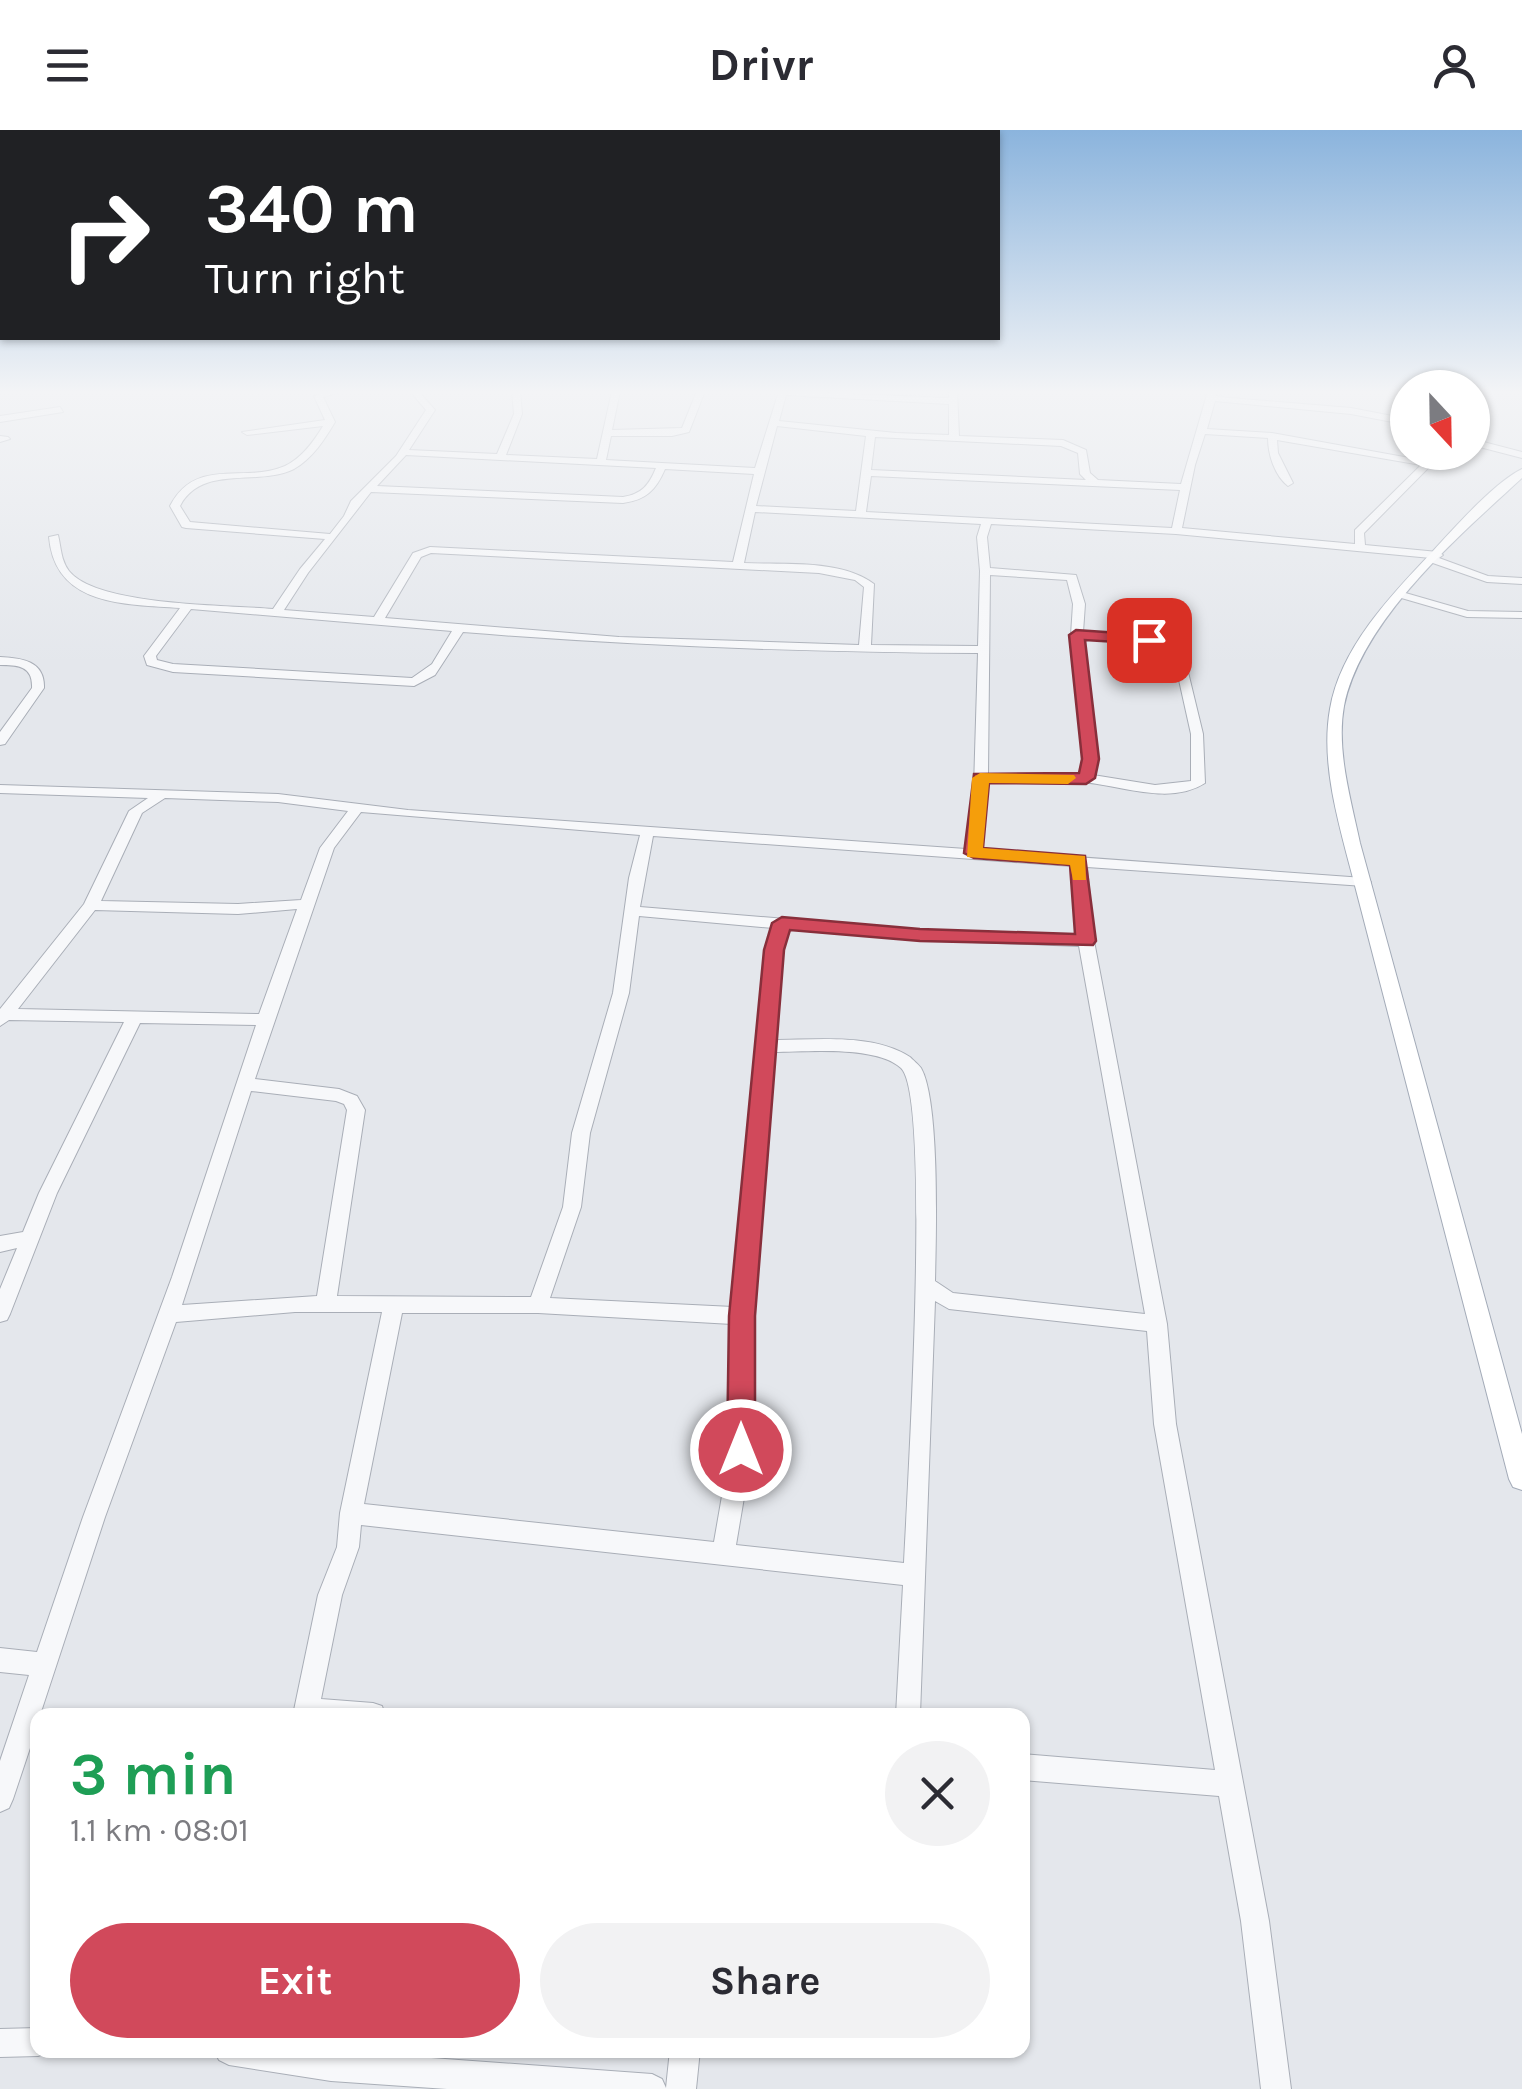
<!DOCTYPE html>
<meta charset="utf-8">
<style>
:root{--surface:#fff;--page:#f2f2f3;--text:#2b2b33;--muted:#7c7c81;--accent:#d1495b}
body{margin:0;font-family:Karla,sans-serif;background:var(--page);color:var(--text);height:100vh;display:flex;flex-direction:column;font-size:38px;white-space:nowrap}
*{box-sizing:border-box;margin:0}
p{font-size:32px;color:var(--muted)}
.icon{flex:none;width:55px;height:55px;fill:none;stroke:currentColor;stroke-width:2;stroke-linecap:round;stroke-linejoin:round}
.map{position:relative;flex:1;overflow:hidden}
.sheet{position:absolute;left:30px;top:1578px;width:1000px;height:350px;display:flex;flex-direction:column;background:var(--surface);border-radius:20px;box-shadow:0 2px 8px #0004}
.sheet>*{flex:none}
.banner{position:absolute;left:0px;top:0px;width:1000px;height:210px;box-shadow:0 2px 8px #0004;background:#202124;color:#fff;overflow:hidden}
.needle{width:65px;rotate:158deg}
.tools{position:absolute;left:1390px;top:240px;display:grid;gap:20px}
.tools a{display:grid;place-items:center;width:100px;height:100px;border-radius:50%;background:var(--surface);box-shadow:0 2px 8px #0004;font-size:50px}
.pin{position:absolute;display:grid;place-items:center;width:85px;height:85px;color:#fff;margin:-42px;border-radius:20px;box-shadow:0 5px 15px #0006}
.me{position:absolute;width:110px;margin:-55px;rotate:0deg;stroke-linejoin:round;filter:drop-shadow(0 0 8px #0008)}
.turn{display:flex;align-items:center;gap:35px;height:210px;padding:0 40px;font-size:45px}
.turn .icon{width:130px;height:130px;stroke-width:2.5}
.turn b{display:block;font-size:70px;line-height:85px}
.round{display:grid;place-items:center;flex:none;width:105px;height:105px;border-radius:52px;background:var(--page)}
.summary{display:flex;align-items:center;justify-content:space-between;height:170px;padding:0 40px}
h1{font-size:60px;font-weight:700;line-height:75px;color:#1e9e55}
.action{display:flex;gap:20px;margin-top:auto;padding:20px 40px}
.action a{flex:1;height:115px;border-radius:60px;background:var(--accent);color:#fff;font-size:40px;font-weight:700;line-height:115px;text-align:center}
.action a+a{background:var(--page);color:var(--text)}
header{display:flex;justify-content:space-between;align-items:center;height:130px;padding:0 40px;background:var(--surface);font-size:45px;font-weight:700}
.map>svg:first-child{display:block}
</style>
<header><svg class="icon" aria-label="menu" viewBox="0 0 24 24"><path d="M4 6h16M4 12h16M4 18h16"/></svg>Drivr<svg class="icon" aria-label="person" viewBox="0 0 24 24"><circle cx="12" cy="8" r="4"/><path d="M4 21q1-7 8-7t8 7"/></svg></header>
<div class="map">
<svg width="1522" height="1959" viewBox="0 0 1522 1959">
<rect width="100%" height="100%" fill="#e4e7ec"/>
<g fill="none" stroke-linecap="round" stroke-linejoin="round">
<g stroke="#a9aeb7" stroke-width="2">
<path id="minor" d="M330,261H344L323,267L335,292C325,309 312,329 294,339C257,357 202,334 180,376L190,392L330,404L344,386L351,371L396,326L426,280L410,261H418L435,280L409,320L497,324L514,284L512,261H520L522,284L506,325L597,329L612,261H620L612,300L682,298L697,261H705L689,302L672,306H611L606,330L755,338L779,261L949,268V261H957L959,306L1063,310L1086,320L1090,343L1098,350L1181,354L1208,261H1216V266L1230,268L1351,278L1408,289V295L1351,284L1215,271L1207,299L1272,303L1426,331L1434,322H1444L1364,403L1365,415L1438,422L1443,425L1439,428L1488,446L1522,448V454L1487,452L1430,432L1431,428L1176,404L991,394L987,407L990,438L1076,445L1085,474L1083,502L1180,509L1203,604L1205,653C1170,676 1120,655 1082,652C1051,649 1019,650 988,652L980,720L1364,748L1371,752L1364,756L1087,737L1094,811L1167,1194L1176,1294L1269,1791L1291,1959H1261L1241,1791L1219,1666L1022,1650V1624L1215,1640L1154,1294L1147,1201L949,1179L935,1171L920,1585H896L903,1455L361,1395L359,1417L342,1465L321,1569L373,1573L382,1576L385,1585H293L318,1465L337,1417L340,1383L382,1182H295L176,1192L105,1387L40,1585H38V1594L13,1669L9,1678L0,1682V1631L29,1545L0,1542V1518L37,1522L83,1387L172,1147L256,895L140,893L57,1063L10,1184L7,1190L0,1192V1159L17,1118L0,1122V1106L23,1102L39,1063L124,892L9,890L0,896V879L84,774L129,681L148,668L0,663V655L278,664L408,680L966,719L974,657L978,523C806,522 635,516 463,502L435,545L414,556L173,542L147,535L144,526L180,478C126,474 55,477 49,407L58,405C61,417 61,431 69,441C97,476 228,475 273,479L300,439L325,409L186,398L182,397L170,376C196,326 244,354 285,336C302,328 314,311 323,296L247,305L242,302L325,290L314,266ZM786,265L949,274V305L896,303L779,291ZM777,296L866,306L856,381L756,376ZM1205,304L1268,308C1268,325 1275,346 1288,356L1293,353L1278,323L1277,310L1421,335L1355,400V414L1182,398L1195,335ZM875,307L1061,316L1078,323L1080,344L1086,350L871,340ZM406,325L656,338C649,355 642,364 623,367L377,356ZM665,339L754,344L733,432L430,417L413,423L374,487L284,480L308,443L371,362L623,373C646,370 656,360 665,339ZM871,346L1180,360L1172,398L866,382ZM755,382L981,394L977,407L980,441L978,516L871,515L874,454C841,429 784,435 744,433ZM431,423L819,443L855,450L864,457L859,515L619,507L385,488L421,427ZM990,445L1067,450L1073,474L1071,505L1084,629L1080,644H988ZM191,479L452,501L432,534L412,548L173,534L157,530L156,526ZM1083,509L1171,514L1191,604V651L1155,655L1093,645L1098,629ZM165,668L278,672L348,681L320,718L301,770L238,774L101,771L142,683ZM361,682L640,705L629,748L613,863L572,1003L563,1077L531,1167L337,1166L365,980L357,966L339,959L255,949L334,718ZM653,706L1072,736L1078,806L920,800L640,777ZM297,779L259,884L18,879L95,780L238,784ZM639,786L773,798L766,820L733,1177L550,1168L581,1077L590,1003L629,863ZM788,799L920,810L1079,816L1145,1184L953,1163L935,1151C936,1107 940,971 921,938C919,935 912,929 910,927C873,903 816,910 774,910L782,820ZM773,922C806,922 876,915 901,938C932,967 907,1367 904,1433L736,1415L752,1320V1186ZM251,961L336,971L344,974L347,980L317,1166L182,1175ZM402,1183H538L732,1194L730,1320L714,1412L364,1374Z
M60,277L63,282L0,292V286Z
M0,306L8,307L10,309L0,312Z
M1472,309L1522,322V328L1472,315Z
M1402,462L1468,481L1522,482V488L1467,487L1398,467V463Z
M0,527C22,528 45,531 44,558L5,614L0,615V602L32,558C33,536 18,535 0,535Z
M38,1898V1920H49L48,1922L38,1926L0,1927V1899Z
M214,1920H322L652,1944L662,1949L666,1958L670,1920H700L696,1959H447L331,1951L229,1935L219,1930Z"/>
</g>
<g stroke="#a3abb8" stroke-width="2">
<path id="major" d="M1522,339V348C1459,406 1362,489 1344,576C1336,620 1351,670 1360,713L1522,1304V1360L1513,1357L1509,1349L1354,752C1340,698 1320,635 1330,579C1340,518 1392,464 1433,421C1454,398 1495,352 1522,339Z"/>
</g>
<use href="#minor" fill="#f7f8fa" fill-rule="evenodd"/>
<use href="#major" fill="#fff" fill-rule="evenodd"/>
</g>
<linearGradient id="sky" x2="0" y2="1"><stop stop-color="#8bb4dd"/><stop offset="0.49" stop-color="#f3f4f6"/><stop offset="1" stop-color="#f3f4f6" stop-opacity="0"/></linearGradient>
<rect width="1522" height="535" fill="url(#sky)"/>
<path fill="#d1495b" stroke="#882f3b" stroke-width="2.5" d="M1076,500L1149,505L1156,510L1149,514L1085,510L1099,629L1095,648L1086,654L989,653L983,718L1085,726L1096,811L1093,815L920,811L790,800L784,820L755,1186V1320L751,1329L741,1333L731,1329L727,1320L729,1186L764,820L772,793L782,787L920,799L1075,804L1070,735L974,728L964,723L974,644L1079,643L1082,629L1069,505Z"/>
<path fill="#f59e0b" d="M980,643L1074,645L1076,648L1068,654L989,653L983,718L1085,726L1086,750H1073L1070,735L967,727L972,648Z"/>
</svg>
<div class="tools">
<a><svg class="needle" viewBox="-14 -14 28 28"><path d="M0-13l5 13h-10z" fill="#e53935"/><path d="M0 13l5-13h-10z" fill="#7c7c81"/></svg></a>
</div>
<div class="pin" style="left:1149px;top:510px;background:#d93025"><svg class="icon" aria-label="arrive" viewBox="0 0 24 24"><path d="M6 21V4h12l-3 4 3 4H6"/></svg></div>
<svg class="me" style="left:741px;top:1320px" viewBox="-20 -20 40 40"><circle r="17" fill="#d1495b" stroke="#fff" stroke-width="3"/><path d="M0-11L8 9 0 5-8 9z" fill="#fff"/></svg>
<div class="banner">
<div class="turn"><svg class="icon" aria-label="right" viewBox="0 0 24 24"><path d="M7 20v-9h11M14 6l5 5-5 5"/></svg><div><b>340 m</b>Turn right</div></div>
</div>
<section class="sheet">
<div class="summary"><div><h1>3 min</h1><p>1.1 km · 08:01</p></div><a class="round"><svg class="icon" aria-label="close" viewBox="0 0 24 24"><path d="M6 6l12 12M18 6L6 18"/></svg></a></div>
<div class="action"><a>Exit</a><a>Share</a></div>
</section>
</div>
